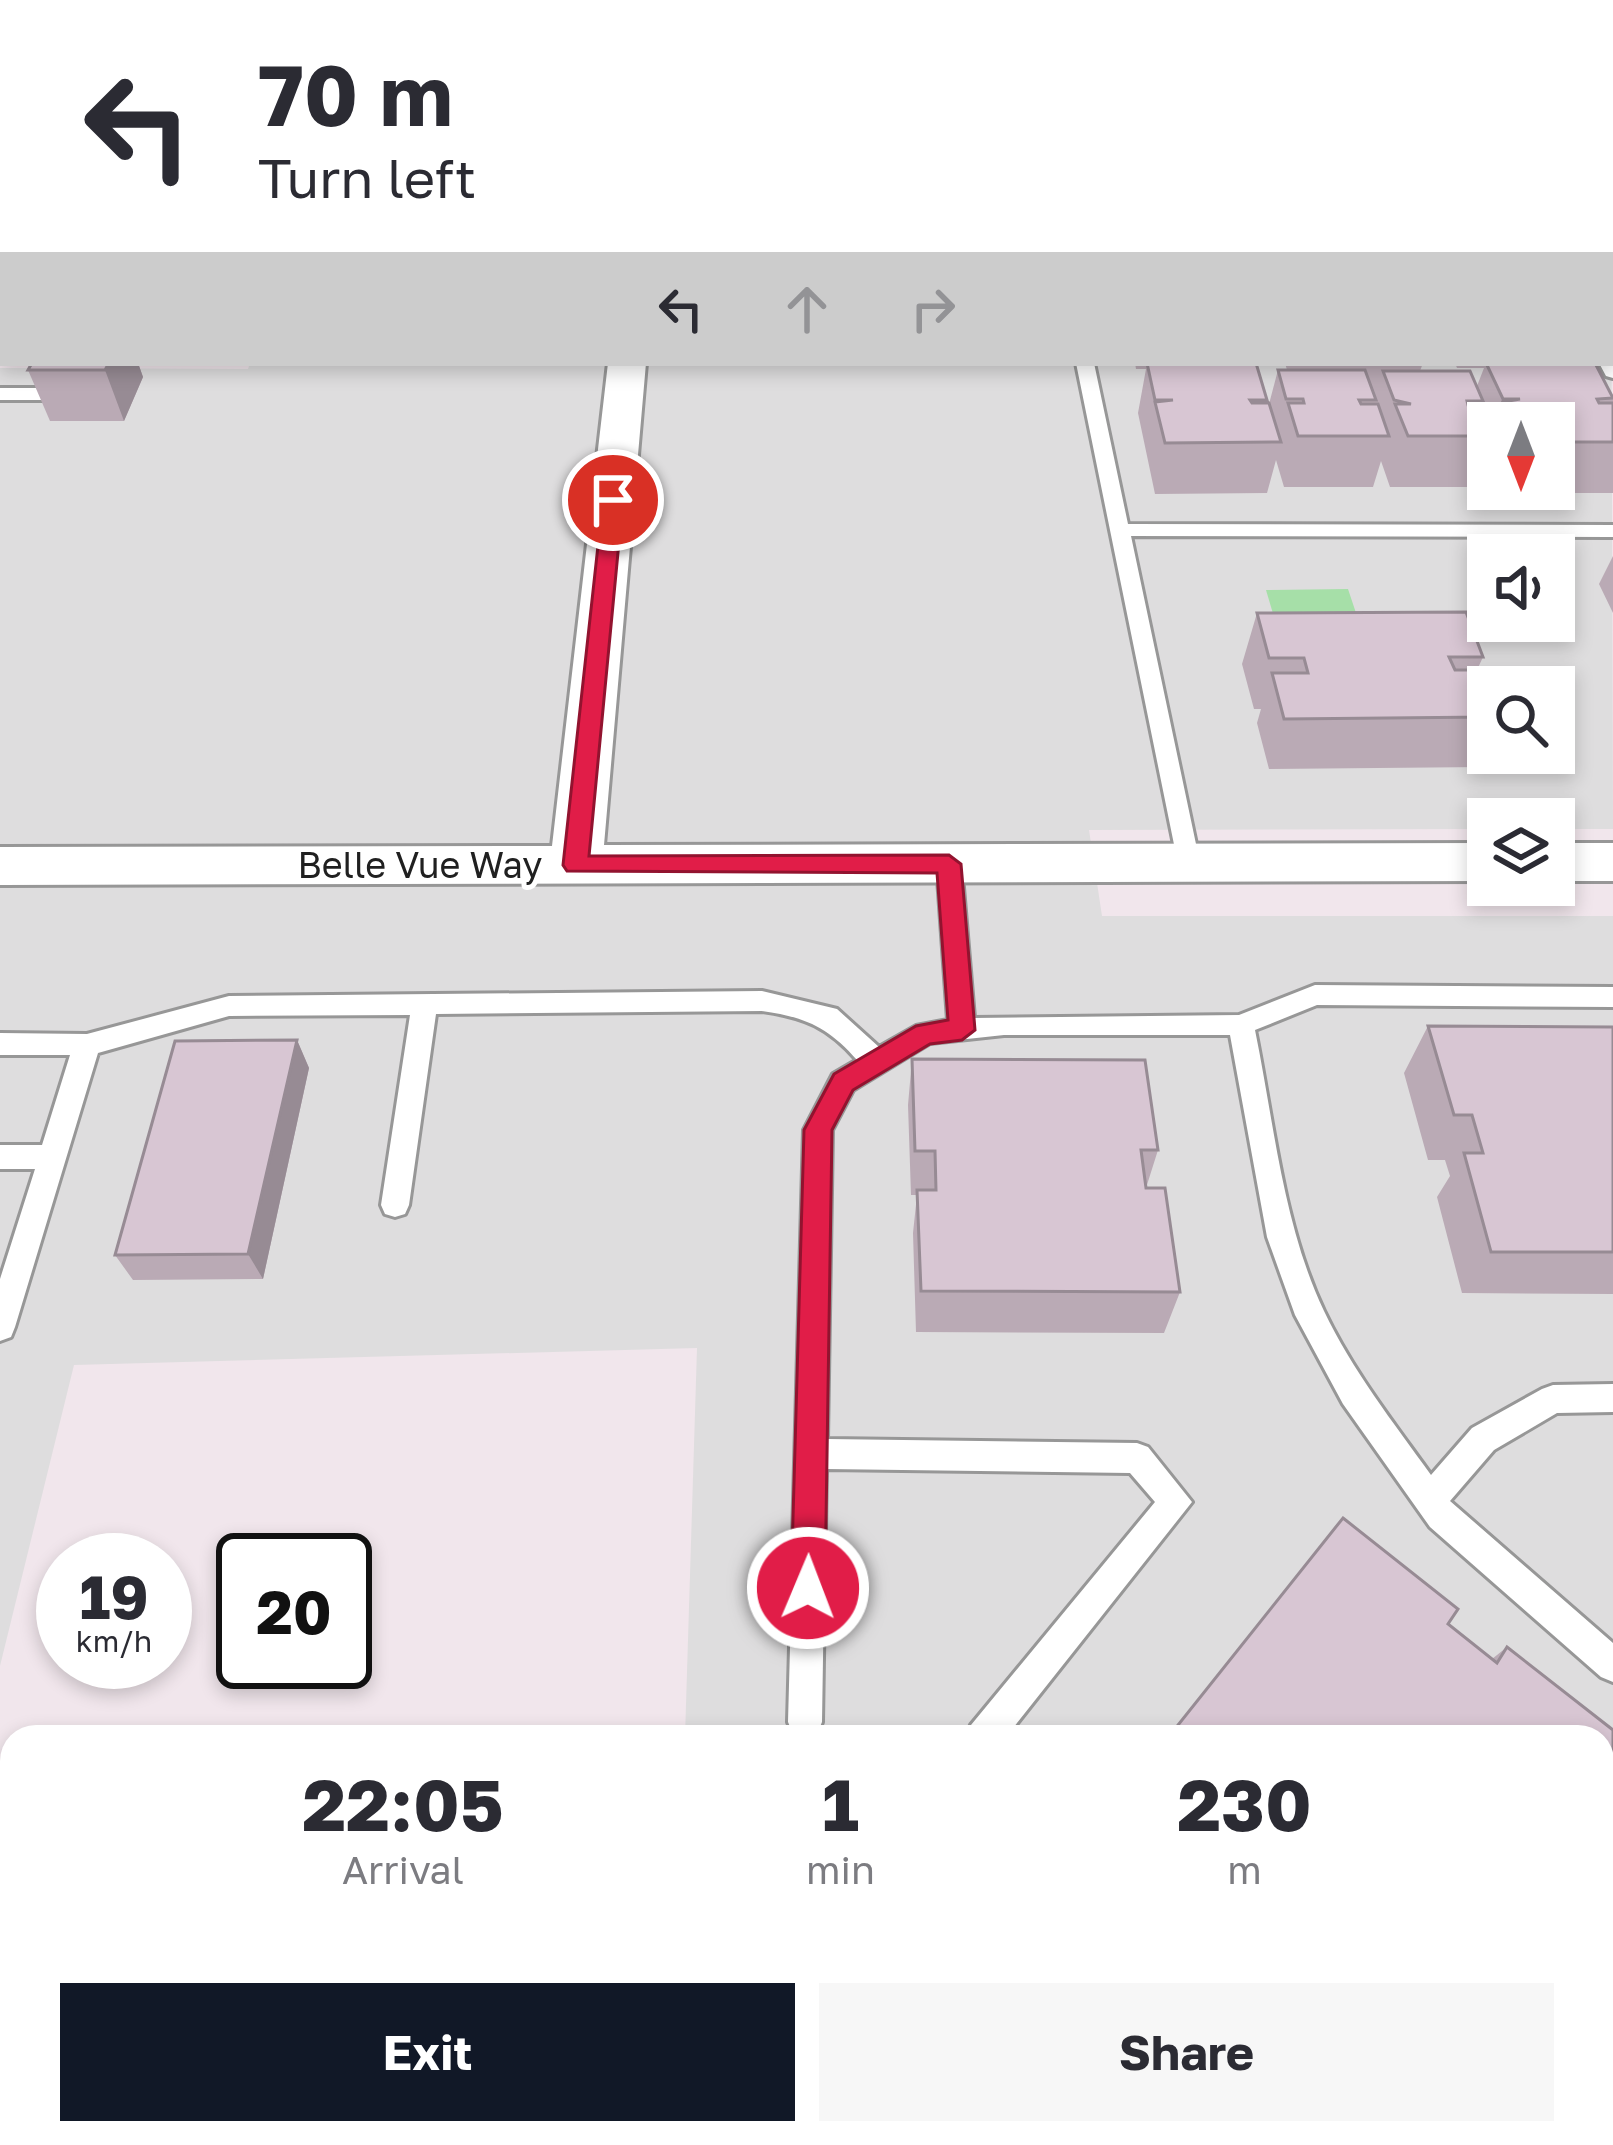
<!DOCTYPE html>
<style>
:root{--surface:#fff;--page:#f7f7f7;--text:#2b2b33;--muted:#7c7c81;--accent:#111827}
body{margin:0;font-family:"Golos Text",sans-serif;background:var(--page);color:var(--text);height:100vh;display:flex;flex-direction:column;font-size:45px;white-space:nowrap}
*{box-sizing:border-box;margin:0}
p{font-size:39px;color:var(--muted)}
.icon{flex:none;width:66px;height:66px;fill:none;stroke:currentColor;stroke-width:2;stroke-linecap:round;stroke-linejoin:round}
.map{position:relative;flex:1;overflow:hidden}
.side{position:absolute;left:0px;top:1725px;width:1614px;height:420px;display:flex;flex-direction:column;background:var(--surface);border-radius:36px 36px 0 0;box-shadow:0 6px 18px #0003}
.side>*{flex:none}
.guide{position:absolute;left:0px;top:0px;width:1614px;height:366px;box-shadow:0 6px 18px #0003;background:#fff;color:var(--text);overflow:hidden}
.needle{width:78px;rotate:180deg}
.fabs{position:absolute;left:1467px;top:402px;display:grid;gap:24px}
.fabs a{display:grid;place-items:center;width:108px;height:108px;border-radius:0px;background:var(--surface);box-shadow:0 6px 18px #0003;font-size:60px}
.speed{position:absolute;left:36px;top:1533px;display:flex;gap:24px;font-size:60px;font-weight:700;text-align:center}
.speed>*{display:grid;place-content:center;width:156px;height:156px;border-radius:50%;background:var(--surface);box-shadow:0 6px 18px #0003;line-height:1}
.speed small{font-size:30px;font-weight:400}
.speed .limit{border:6px solid #111;border-radius:18px;background:#fff;color:#111}
.pin{position:absolute;display:grid;place-items:center;width:102px;height:102px;color:#fff;margin:-51px;border:6px solid #fff;border-radius:50%;box-shadow:0 3px 12px #0007}
.me{position:absolute;width:132px;margin:-66px;rotate:1deg;stroke-linejoin:round;filter:drop-shadow(0 0 9px #0008)}
.turn{display:flex;align-items:center;gap:42px;height:252px;padding:0 60px;font-size:54px}
.turn .icon{width:156px;height:156px;stroke-width:2.5}
.turn b{display:block;font-size:84px;line-height:102px}
.lanes{display:flex;align-items:center;height:114px;padding:0 60px;background:#0003;justify-content:center;gap:60px;direction:ltr}
.lanes .off{opacity:.35}
.eta{display:flex;justify-content:space-evenly;align-items:center;height:204px;text-align:center}
.eta b{font-size:72px;font-weight:700;line-height:84px}
.action{display:flex;gap:24px;margin-top:auto;padding:24px 60px}
.action a{flex:1;height:138px;border-radius:0px;background:var(--accent);color:#fff;font-size:48px;font-weight:700;line-height:138px;text-align:center}
.action a+a{background:var(--page);color:var(--text)}
.map>svg:first-child{display:block}
</style>
<div class="map">
<svg width="1613" height="2145" viewBox="0 0 1613 2145">
<rect width="100%" height="100%" fill="#f1e6ec"/>
<path fill="#deddde" fill-rule="evenodd" d="M1611,161L1613,829H1554V819H1488V829L1089,830L1102,916H1613V2145H671L672,2133H1602V1737H685L697,1348L74,1365L0,1666V368L248,369L250,363H1611ZM1488,423H1554V489H1488ZM1488,555H1554V621H1488ZM1488,687H1554V753H1488Z"/>
<path fill="#ffe1e7" d="M445,0H1613V161L1611,3H441Z"/>
<path fill="#a6dfa8" d="M1348,589L1357,616L1274,617L1266,590Z"/>
<g fill="none" stroke-linecap="round" stroke-linejoin="round">
<g stroke="#979797" stroke-width="6">
<path id="lane" d="M0,200H3V210H0Z
M1611,358L1613,359V378L1606,376L1599,363H1611Z
M1076,363H1094L1128,524L1613,525V537L1131,536L1200,863L1188,872L1179,869Z
M0,388H42L51,394L42,400H0Z
M949,855L961,864L974,1018L1239,1015L1315,985L1613,987V1007L1317,1005L1255,1030C1274,1123 1283,1225 1324,1311C1352,1370 1393,1422 1431,1475L1472,1428L1542,1389L1553,1385L1613,1384V1412L1557,1413L1494,1450L1450,1501L1613,1643V1682L1601,1677L1430,1527L1343,1404L1295,1315L1267,1237L1230,1035H1004L930,1043L853,1090L832,1130L827,1439L1137,1443L1148,1447L1192,1502L1006,1737H965L971,1725L1155,1502L1130,1473L826,1469L822,1722L817,1734H793L788,1722L804,1130L833,1074L857,1060C828,1027 805,1017 762,1011L436,1014L409,1205L405,1214L395,1217L385,1214L381,1205L410,1015L229,1016L98,1053L15,1327L11,1337L0,1341V1279L35,1169H0V1145H42L70,1055H0V1033L87,1034L229,996L762,991L837,1009L879,1047L916,1026L948,1020L937,864Z
M817,2133H857V2145H817Z"/>
</g>
<g stroke="#979797" stroke-width="6">
<path id="street" d="M608,363H646L604,845L1488,843V881L0,885V847L552,846Z
M1554,843H1613V881H1554Z
M12,1781V1857L0,1858V1782Z"/>
</g>
<use href="#lane" fill="#fff" fill-rule="evenodd"/>
<use href="#street" fill="#fff" fill-rule="evenodd"/>
</g>
<path fill="#baaab5" d="M1008,0H1117V3H1009Z
M1127,0H1325V3H1128Z
M1398,0H1613V31H1611V3H1399Z
M1611,146H1613V226H1611Z
M32,363H138L143,377L124,421H50L28,370Z
M1135,363H1256L1267,400L1266,403L1269,404L1278,370H1287L1285,363H1423L1420,371L1477,386L1484,368H1457L1455,363H1595L1613,398V493H1501L1499,489H1554V423H1488V465L1479,487H1390L1381,461L1373,487H1284L1276,460L1267,493L1155,494L1138,413L1146,369H1136Z
M1613,556V613L1599,584Z
M1257,613L1483,657L1477,670L1488,687V753H1490L1484,767L1269,769L1257,723L1261,709H1254L1242,664Z
M1428,1026L1613,1027V1294L1462,1293L1437,1197L1450,1176L1445,1160H1428L1404,1073Z
M297,1040L309,1068L263,1279L133,1280L115,1255Z
M912,1059L1158,1150L1146,1188L1180,1292L1164,1333L916,1332L913,1233L917,1195H911L908,1105Z
M1343,1518L1448,1624L1492,1659L1507,1647L1602,1737H1169Z
M1087,2133H1366L1359,2145H1099Z
M1551,2133H1602L1613,2145H1554Z"/>
<path fill="#978b94" d="M109,363H138L143,377L124,421L105,370Z
M297,1040L309,1068L263,1279L248,1254Z"/>
<path fill="#d8c6d3" stroke="#978b94" stroke-width="3" d="M1421,0H1613V3H1422Z
M1611,146H1613V178H1611Z
M32,363H109L105,370H28Z
M1147,363H1256L1267,400H1250L1252,403H1269L1281,442L1165,443L1155,402L1173,400H1155Z
M1486,363H1595L1613,398L1597,399L1599,403H1613V442H1554V423H1513L1503,402L1520,399H1503Z
M1278,370H1365L1376,400H1359L1361,404H1378L1389,436H1298L1288,403H1304L1303,399H1286Z
M1383,371H1470L1483,401H1467L1468,405H1485L1493,423H1488V436H1408L1395,404H1411L1394,400Z
M1466,612L1483,657H1449L1455,670H1488L1495,687H1488V717L1284,719L1272,673H1308L1304,658H1269L1257,613Z
M1428,1026L1613,1027V1252H1491L1464,1153H1483L1472,1115H1454Z
M297,1040L248,1254L115,1255L175,1041Z
M912,1059L1145,1060L1158,1150H1141L1146,1188H1165L1180,1292L921,1291L917,1190H936L935,1151H915Z
M1343,1518L1458,1609L1448,1624L1497,1663L1507,1647L1613,1730V1791L1602,1808V1737H1182L1174,1730Z
M1602,2059H1613V2145H1582L1579,2133H1602Z
M1110,2133H1366L1359,2145H1122Z"/>
<path fill="#e11d48" stroke="#92132f" stroke-width="3" d="M613,494L623,500L589,856L949,855L961,864L975,1030L962,1040L930,1044L853,1090L832,1130L825,1588L820,1600L808,1605L796,1600L791,1588L804,1130L834,1074L916,1026L948,1020L937,873L567,871L563,865L603,500Z"/>
<g text-anchor="middle" stroke-width="10" stroke-linejoin="round" paint-order="stroke">
<g font-size="36" fill="#202020" stroke="#fff">
<text x="420" y="878">Belle Vue Way</text>
</g>
</g>
</svg>
<div class="fabs">
<a><svg class="needle" viewBox="-14 -14 28 28"><path d="M0-13l5 13h-10z" fill="#e53935"/><path d="M0 13l5-13h-10z" fill="#7c7c81"/></svg></a>
<a><svg class="icon" aria-label="sound" viewBox="0 0 24 24"><path d="M4 9h4l5-4v14l-5-4H4zM17 9q2 3 0 6"/></svg></a>
<a><svg class="icon" aria-label="search" viewBox="0 0 24 24"><circle cx="10" cy="10" r="6"/><path d="M15 15l6 6"/></svg></a>
<a><svg class="icon" aria-label="layers" viewBox="0 0 24 24"><path d="M12 4l9 5-9 5-9-5zM3 14l9 5 9-5"/></svg></a>
</div>
<div class="speed"><div>19<small>km/h</small></div><div class="limit">20</div></div>
<div class="pin" style="left:613px;top:500px;background:#d93025"><svg class="icon" aria-label="arrive" viewBox="0 0 24 24"><path d="M6 21V4h12l-3 4 3 4H6"/></svg></div>
<svg class="me" style="left:808px;top:1588px" viewBox="-20 -20 40 40"><circle r="17" fill="#e11d48" stroke="#fff" stroke-width="3"/><path d="M0-11L8 9 0 5-8 9z" fill="#fff"/></svg>
<div class="guide">
<div class="turn"><svg class="icon" aria-label="left" viewBox="0 0 24 24"><path d="M17 20v-9H6M10 6l-5 5 5 5"/></svg><div><b>70 m</b>Turn left</div></div>
<div class="lanes"><svg class="icon" aria-label="left" viewBox="0 0 24 24"><path d="M17 20v-9H6M10 6l-5 5 5 5"/></svg><svg class="icon off" aria-label="ahead" viewBox="0 0 24 24"><path d="M12 20V5M6 11l6-6 6 6"/></svg><svg class="icon off" aria-label="right" viewBox="0 0 24 24"><path d="M7 20v-9h11M14 6l5 5-5 5"/></svg></div>
</div>
<section class="side">
<div class="eta">
<div><b>22:05</b><p>Arrival</p></div>
<div><b>1</b><p>min</p></div>
<div><b>230</b><p>m</p></div>
</div>
<div class="action"><a>Exit</a><a>Share</a></div>
</section>
</div>
